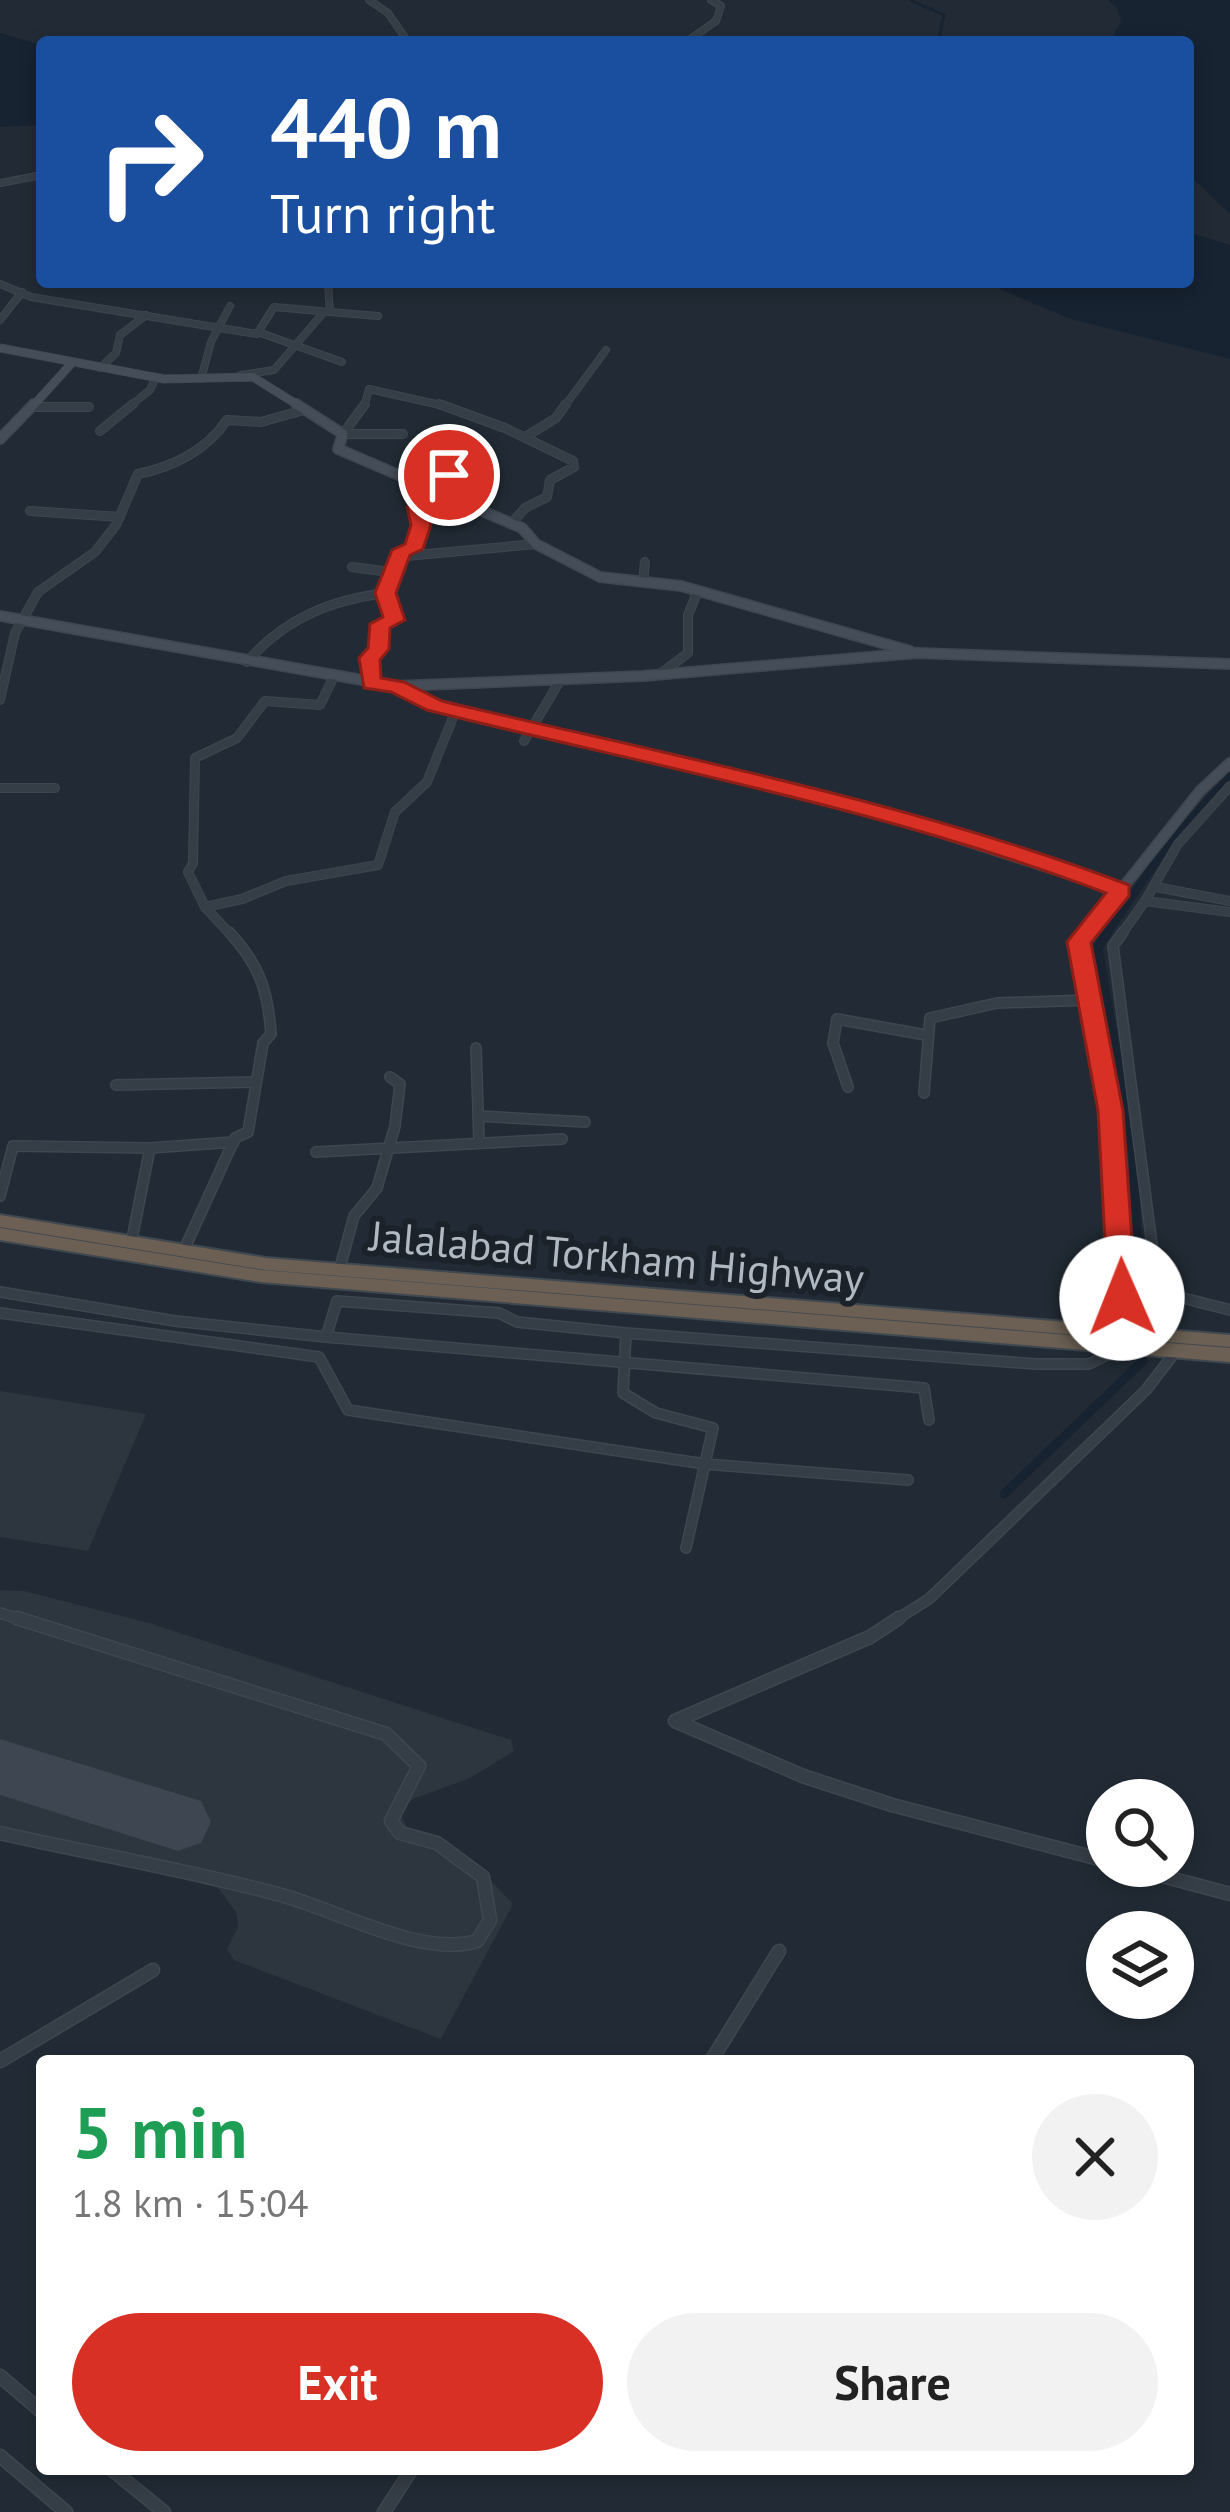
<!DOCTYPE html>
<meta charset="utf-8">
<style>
:root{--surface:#fff;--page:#f2f2f2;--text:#222;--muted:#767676;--accent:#d93025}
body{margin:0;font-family:"PT Sans",sans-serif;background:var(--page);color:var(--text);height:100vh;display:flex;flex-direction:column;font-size:45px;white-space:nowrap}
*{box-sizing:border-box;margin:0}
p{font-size:39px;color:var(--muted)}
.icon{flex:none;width:66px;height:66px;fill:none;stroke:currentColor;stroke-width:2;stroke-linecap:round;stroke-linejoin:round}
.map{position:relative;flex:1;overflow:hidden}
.drawer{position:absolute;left:36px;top:2055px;width:1158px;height:420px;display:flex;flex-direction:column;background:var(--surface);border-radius:12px;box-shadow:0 6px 18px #0003}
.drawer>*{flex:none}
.banner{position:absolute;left:36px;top:36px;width:1158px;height:252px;border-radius:12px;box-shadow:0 6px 18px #0003;background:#1a4fa0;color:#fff;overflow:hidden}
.fabs{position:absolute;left:1086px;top:1779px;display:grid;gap:24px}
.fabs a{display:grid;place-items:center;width:108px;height:108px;border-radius:50%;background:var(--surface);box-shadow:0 6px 18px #0003;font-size:60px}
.pin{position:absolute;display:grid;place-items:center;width:102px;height:102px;color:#fff;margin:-51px;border:6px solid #fff;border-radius:50%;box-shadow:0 3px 12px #0007}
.me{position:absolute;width:132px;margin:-66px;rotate:359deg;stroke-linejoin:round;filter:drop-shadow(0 0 9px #0008)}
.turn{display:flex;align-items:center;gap:42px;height:252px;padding:0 36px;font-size:54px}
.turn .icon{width:156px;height:156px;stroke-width:2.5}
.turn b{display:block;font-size:84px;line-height:102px}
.round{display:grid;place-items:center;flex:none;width:126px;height:126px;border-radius:63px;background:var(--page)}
.summary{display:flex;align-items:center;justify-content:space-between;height:204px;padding:0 36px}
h1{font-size:72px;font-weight:600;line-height:90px;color:#1e9e55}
.cta{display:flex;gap:24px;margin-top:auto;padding:24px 36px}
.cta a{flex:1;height:138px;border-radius:72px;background:var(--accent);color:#fff;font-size:48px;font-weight:600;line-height:138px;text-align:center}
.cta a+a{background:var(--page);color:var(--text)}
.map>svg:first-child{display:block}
</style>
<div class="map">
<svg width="1230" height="2512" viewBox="0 0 1230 2512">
<rect width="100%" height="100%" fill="#222b35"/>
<path fill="#2d363f" d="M0,1391L146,1414L88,1551L0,1537Z
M0,1590L24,1591L149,1623L511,1740L514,1751L470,1778L413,1799L399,1813L409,1830L471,1860L513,1904L441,2039L234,1960L227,1949L238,1927L236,1912L218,1888L0,1826Z"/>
<path fill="#172331" d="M1108,0H1230V214L1188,174V42H1109L1121,22L1117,8Z
M0,33L42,45V125L0,127Z
M1188,232L1230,245V359L1070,319L988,284L1188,282Z"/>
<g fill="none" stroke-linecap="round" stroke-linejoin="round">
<path stroke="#172331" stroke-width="3" d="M910,0L944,15L938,42"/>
<path stroke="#172331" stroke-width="8" d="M1106,935L1170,841L1230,777"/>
<path stroke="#172331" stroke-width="9" d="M1108,932L1098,947L1133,1151L1141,1318
M1004,1494L1143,1361"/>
<path fill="#3d4651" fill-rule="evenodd" d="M0,1739L201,1801L211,1822L201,1843L178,1851L0,1795Z"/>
<g stroke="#3f464f" stroke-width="8">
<path id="street-far3" d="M369,0L388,13L408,42
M686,42L716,21L721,6L711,0
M0,183L42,175
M0,284L31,297L257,334L274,307L330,312L328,282
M330,312L378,316
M0,320L22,292
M258,332L342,362
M100,368L116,353L120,335L146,315
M241,375L274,370L324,312
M201,379L211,342L230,306
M35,407H89
M129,407L150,390L156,377
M364,407L369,389L449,407
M564,407L606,350"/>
</g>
<g stroke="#3f464f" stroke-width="10">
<path id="street-far2" d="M439,404L505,428L573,461L574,467L550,480L547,497L525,508L511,524
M35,407H89
M100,431L133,404
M343,434L365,404
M343,434H403
M525,437L556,418L566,404
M436,493L454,463
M30,511L120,517
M406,556L536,544
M352,567L397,573
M643,580L645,562
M247,662C284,619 330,600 386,593
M660,674L688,653V615L697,593
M371,684L369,659L378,649L380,624L395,620L386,593L402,550L414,549L421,525L417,507L432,491
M0,700L15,633L38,592L95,552L116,525L138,474C173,467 207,450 227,420L261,422L304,410
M524,741L561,679
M0,788H55
M1156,887L1230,901
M1145,901L1178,844L1230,786
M205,907L188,872L193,863L195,758L237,738L265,701L320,705L334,676
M231,935L205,907L242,899L286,881L378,865L395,812L427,782L456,710
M1121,935L1145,901L1230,912"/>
</g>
<g stroke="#3f464f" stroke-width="12">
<path id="street-far1" d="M1123,932L1113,946L1157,1283L1167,1294L1230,1310
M476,1048L479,1141
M116,1085L255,1082
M848,1087L833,1043L837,1019L926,1035
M924,1093L930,1018L997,1003L1091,1000
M478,1116L585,1122
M316,1152L562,1139
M0,1196L13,1146L150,1148L234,1142
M131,1244L150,1148
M183,1252L235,1138L248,1132L263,1043L271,1034C268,990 259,964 229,932
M339,1271L354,1216L377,1188L395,1126L400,1084L390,1077
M0,1292L175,1321L326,1337L337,1301L499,1313L517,1322L626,1333
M0,1313L319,1357L348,1410L705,1464L908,1480
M326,1337L924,1388L929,1420
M686,1548L713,1428L656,1413L623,1393L626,1333L1036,1364H1089L1111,1353L1110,1346
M0,1613L26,1621
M894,1621L929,1599L1146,1390L1176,1351"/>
</g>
<g stroke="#3f464f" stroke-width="15">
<path id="street" d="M899,1618L870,1637L675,1721L803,1776L892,1805L1107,1861
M0,1833C93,1854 189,1870 281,1895C337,1910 422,1958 477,1941L490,1920L483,1877L437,1843L400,1833L391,1821L419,1766L386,1734L17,1618
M1125,1866L1230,1894
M0,2061L153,1970
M711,2061L779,1951
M0,2376L42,2412
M0,2456L66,2512
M111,2469L164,2512
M384,2512L412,2469"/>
</g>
<g stroke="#3f464f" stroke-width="9">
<path id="secondary-far2" d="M0,348L164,379L253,377L301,407
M32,407L71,364"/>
</g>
<g stroke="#3f464f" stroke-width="12">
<path id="secondary-far1" d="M296,404L343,434L338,449L522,528L536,544L600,577L681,586L910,651
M0,439L34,404
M0,616L396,686L643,676L917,653L1230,664
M397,687L435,706L868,809L1121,891
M1085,935L1200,791L1230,763"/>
</g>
<g stroke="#3f464f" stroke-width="15">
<path id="secondary" d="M1087,932L1079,942C1109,1073 1128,1205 1121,1340"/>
</g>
<g stroke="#404850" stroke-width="4">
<path id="highway" d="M0,1215L266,1258L1230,1335V1347L266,1270L0,1227Z
M0,1228L261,1270L1230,1348V1362L261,1282L0,1240Z"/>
</g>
<use href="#street-far3" stroke="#353d46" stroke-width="6"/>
<use href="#street-far2" stroke="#353d46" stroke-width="8"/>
<use href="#street-far1" stroke="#353d46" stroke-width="9"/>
<use href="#street" stroke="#353d46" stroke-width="12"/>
<use href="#secondary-far2" stroke="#444d58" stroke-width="8"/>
<use href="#secondary-far1" stroke="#444d58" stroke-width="9"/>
<use href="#secondary" stroke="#444d58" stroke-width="12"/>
<use href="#highway" fill="#6b6053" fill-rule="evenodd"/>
</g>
<path fill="#d93025" stroke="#8d1f18" stroke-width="3" d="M443,471L459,475L443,497L433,499L427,507L431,525L423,549L410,555L396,593L405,620L390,628L389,649L380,660L381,678L404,682L442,701C673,756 908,801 1129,885V896L1091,943L1123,1111L1136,1298L1132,1306H1112L1108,1298L1098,1111L1067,942L1106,893C887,809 655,767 427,710L391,692L364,688L359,658L368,648L370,624L383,617L375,593L392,550L405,544L411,525L407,507Z"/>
<g text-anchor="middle" stroke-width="12" stroke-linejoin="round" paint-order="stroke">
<g font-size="42" fill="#b0b8c2" stroke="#1b222a">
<text transform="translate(617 1257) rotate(5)" y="15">Jalalabad Torkham Highway</text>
</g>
</g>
</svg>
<div class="fabs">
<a><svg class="icon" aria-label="search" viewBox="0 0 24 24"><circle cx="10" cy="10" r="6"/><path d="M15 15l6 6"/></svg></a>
<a><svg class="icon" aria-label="layers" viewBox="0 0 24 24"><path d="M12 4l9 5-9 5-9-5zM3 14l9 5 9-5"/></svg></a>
</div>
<div class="pin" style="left:449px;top:475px;background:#d93025"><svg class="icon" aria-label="arrive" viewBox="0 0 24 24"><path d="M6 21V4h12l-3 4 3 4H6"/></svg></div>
<svg class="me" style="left:1122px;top:1298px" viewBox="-20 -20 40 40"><circle r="19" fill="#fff"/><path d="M0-13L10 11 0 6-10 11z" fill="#d93025"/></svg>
<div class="banner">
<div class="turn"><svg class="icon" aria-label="right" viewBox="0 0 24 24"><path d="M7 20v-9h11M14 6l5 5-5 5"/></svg><div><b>440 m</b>Turn right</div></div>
</div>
<section class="drawer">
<div class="summary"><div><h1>5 min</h1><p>1.8 km · 15:04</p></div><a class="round"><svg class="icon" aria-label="close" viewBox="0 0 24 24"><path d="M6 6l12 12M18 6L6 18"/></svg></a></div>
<div class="cta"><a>Exit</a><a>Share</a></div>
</section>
</div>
